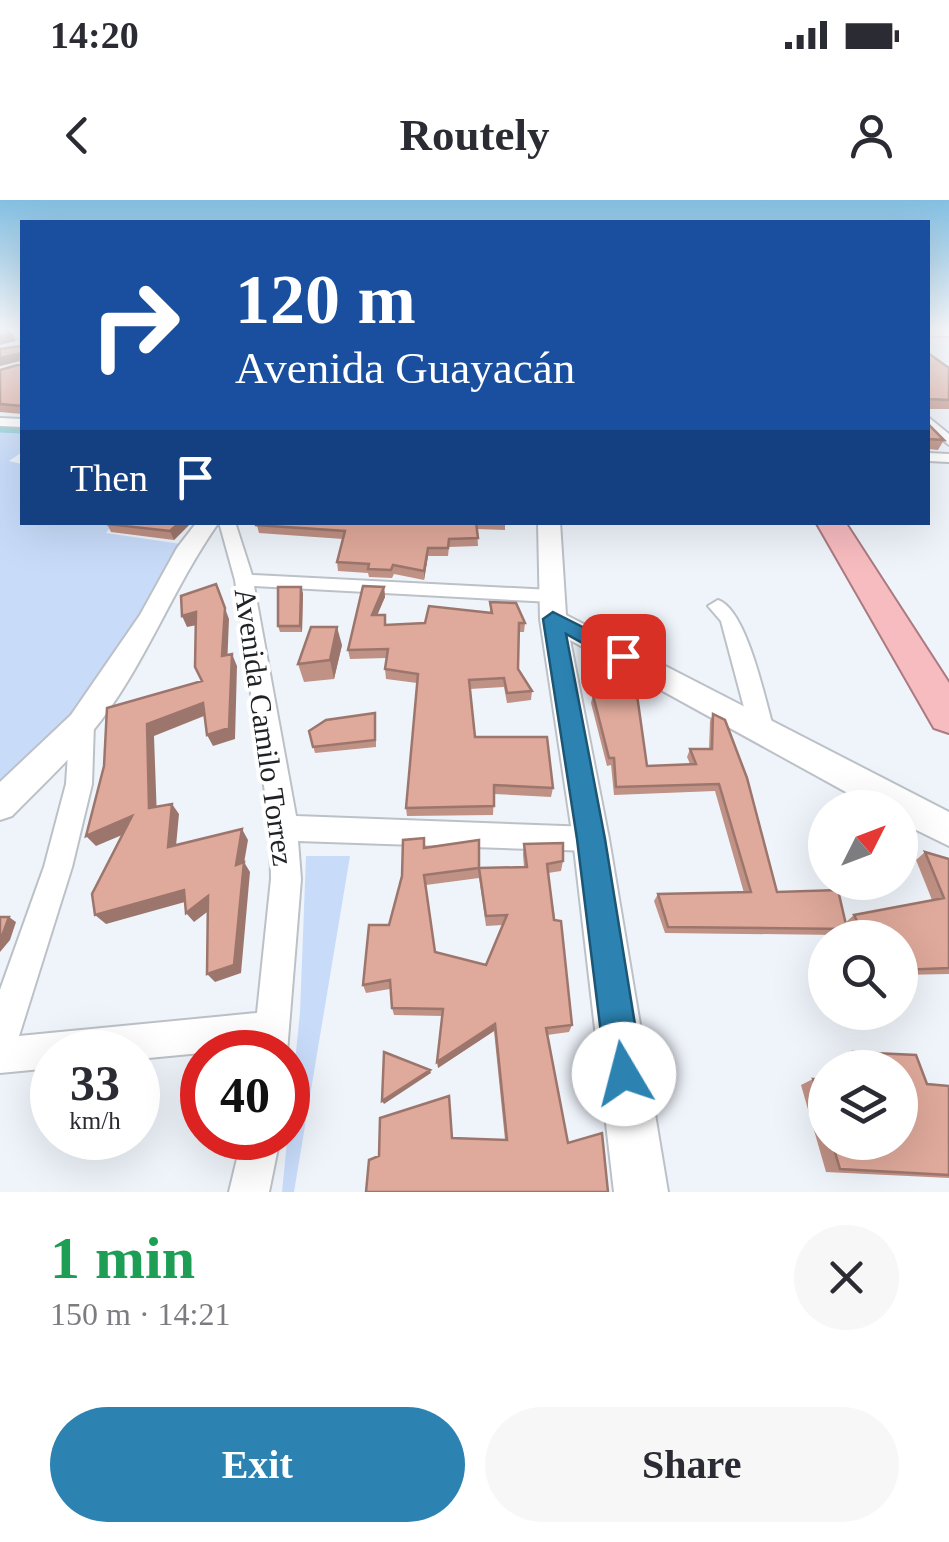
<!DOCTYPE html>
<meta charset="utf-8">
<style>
:root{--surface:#fff;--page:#f7f7f7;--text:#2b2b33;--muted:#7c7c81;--accent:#2c83b2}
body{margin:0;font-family:Georgia,serif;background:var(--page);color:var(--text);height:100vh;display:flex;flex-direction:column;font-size:38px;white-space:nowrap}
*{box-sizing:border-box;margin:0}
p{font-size:32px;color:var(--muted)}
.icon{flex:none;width:55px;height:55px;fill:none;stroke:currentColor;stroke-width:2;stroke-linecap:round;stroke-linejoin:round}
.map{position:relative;height:992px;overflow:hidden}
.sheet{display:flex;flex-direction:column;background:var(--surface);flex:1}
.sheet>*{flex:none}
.top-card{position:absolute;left:20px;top:20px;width:910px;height:305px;border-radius:0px;box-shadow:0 10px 40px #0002;background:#1a4fa0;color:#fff;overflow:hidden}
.needle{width:65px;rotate:48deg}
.buttons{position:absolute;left:808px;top:590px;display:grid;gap:20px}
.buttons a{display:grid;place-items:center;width:110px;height:110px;border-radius:50%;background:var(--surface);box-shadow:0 10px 40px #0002;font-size:50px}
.speed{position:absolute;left:30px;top:830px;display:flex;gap:20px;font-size:50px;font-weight:700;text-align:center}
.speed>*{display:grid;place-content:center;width:130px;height:130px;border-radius:50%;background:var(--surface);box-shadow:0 10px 40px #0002;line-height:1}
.speed small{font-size:25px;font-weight:400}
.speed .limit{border:15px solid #d22;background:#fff;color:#111}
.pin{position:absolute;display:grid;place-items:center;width:85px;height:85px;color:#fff;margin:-42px;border-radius:20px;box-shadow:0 5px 15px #0006}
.me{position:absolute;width:110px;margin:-55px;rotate:352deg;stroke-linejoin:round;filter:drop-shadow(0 0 8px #0008)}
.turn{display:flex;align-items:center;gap:35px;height:210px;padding:0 50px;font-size:45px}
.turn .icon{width:130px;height:130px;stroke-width:2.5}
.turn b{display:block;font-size:70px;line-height:85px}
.then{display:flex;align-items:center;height:95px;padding:0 50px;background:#0003;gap:20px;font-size:38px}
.round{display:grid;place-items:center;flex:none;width:105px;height:105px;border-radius:52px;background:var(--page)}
.summary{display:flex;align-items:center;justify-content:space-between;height:170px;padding:0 50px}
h1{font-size:60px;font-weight:600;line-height:75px;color:#1e9e55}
.cta{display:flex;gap:20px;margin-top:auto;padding:20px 50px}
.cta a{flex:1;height:115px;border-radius:60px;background:var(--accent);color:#fff;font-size:40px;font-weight:600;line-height:115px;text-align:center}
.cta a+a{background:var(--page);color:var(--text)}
.status{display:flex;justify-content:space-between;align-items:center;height:70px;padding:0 50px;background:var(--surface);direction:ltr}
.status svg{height:28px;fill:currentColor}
header{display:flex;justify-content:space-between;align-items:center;height:130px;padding:0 50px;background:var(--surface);font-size:45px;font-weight:600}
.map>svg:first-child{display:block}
</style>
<div class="status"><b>14:20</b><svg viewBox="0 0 49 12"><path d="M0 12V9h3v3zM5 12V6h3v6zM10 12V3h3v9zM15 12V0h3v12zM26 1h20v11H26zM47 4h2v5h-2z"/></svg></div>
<header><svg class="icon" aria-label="back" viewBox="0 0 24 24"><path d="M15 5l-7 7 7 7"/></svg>Routely<svg class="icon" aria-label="person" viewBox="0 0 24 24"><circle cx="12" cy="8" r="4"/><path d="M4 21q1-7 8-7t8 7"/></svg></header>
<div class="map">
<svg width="949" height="992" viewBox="0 0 949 992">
<rect width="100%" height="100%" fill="#eff4fb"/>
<path fill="#c8dcfa" d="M0,225L22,226V252L9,261L22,264V322L114,323L106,333L181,344L87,504L0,592Z
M306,656H350L294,992H282L300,812Z"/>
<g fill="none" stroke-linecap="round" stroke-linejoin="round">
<path stroke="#8fd0d9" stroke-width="5" d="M0,230L22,231"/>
<g stroke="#bcc1c8" stroke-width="4">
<path id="minor" d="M3,128H14L22,134V141Z
M928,130H949V136H928Z
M928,217L949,234V245L928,228Z
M0,218L22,219V227L0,226Z
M928,253L949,254V262L928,261Z
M219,322H235L252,375L552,390L561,396L552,402L254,386L296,616L591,627L601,630L605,639L601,648L591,651L298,641L301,679L287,852H253V848L138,859V852H52V868L0,873V790L44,667L66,584L70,523L74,517H90L94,523L92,584L72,667L19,836L257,813L271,679L270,628L235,380Z
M718,400C747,410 765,500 774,530L770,536H754L750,530L721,421L708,406Z
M242,938H280L269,992H229Z"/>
</g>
<g stroke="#bcc1c8" stroke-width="4">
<path id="tertiary" d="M197,322H219C172,388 144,469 92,532C68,562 39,588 12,616L0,620V582L71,515L140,415L177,348Z
M538,322H560L566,415L949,612V646L900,622V608H875L570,440L609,639L668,992H614L573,639L540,419Z"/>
</g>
<g stroke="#aa7b80" stroke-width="4">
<path id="trunk" d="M816,322H845L949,483V533L934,528Z"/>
</g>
<use href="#minor" fill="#fff" fill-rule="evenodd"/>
<use href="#tertiary" fill="#fff" fill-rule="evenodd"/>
<use href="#trunk" fill="#f7bcc0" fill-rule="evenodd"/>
</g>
<path fill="#c09185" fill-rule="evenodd" d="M20,128H22V214L0,212V170L21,164V161L0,166V149L21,146V129Z
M928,153L949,168V209H928Z
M928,224L944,240L938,250L928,249Z
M108,322H192L174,340L111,332L107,324Z
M256,322H505V330L477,329L478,346L449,347L448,356H428L424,380L394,374L392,378L369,377L368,373L338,371L337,362L343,339L259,333Z
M384,387L385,397L377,415L386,425L425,423L490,413V402L525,423L524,432H519L518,469L532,491L531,500L507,503L504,487L470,489L475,537L553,588L551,597L494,594L493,615L407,616L406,608L417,483L386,479L385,469L387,458L350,459L348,450Z
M303,393L302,432H280L278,426Z
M342,445L334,479L304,482L298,464Z
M593,495L647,566L690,564L687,557L690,549H709L710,521L713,514L777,692L847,729L839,735L665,733L654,701L658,694L744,693L715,591L614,595L611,565L607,566L591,503Z
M376,519V547L315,553L309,531Z
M424,638L425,648L479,668L524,667L523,654L524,644L563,661L561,671L548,673L572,825L569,832L547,835L568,943L608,992L453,938L505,940L494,831L438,868L442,816L394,815L392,808L390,789L366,793L363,785ZM479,678L486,726L503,725L486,765L435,752L426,685Z
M925,652L949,659V774L900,775V738H854L846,722L854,715L932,700L916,660Z
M853,852L916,855L927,884L949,886V978L826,972L801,885L813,879L825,880V942H900V868H843L840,858Z"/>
<path fill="#9c766c" d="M12,135L16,141L0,145V137Z
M21,153L22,160L0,166V158Z
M180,322H192L174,340L170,331Z
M428,348V356L424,380V371Z
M216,384L229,419L227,468L222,456Z
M301,387L303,393L302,432L300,426Z
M384,387L385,397L373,425L372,415Z
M196,412L202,424L187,427L182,416Z
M337,427L342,445L334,479L330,460Z
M232,454L237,466L235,539L213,546L207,535Z
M203,503L209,514L154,536L157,619L149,608L147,524Z
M172,604L179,614L175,657L168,647Z
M132,616L141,627L96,646L86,636Z
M242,629L248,640L242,675L236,665Z
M244,662L250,672L241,773L215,782L207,774Z
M184,690L192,700L106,724L95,715Z
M208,696L215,706L194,722L186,713Z
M9,717L16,722L10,740L0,752V738Z
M495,824L494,831L438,868L437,862Z
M430,870L431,873L384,904L382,901Z"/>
<path fill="#dfa99b" stroke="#9c766c" stroke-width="2.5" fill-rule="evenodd" d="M0,128H4L12,135L0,137Z
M21,128H22V206L0,204V170L21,164V153L0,158V149L21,146Z
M928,153L949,168V200L928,199Z
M928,224L944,240L928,239Z
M108,322H180L170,331L107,324Z
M256,322H476L478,338L449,339L448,348H428L424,371L393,365L391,370L368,369L369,364L337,362L345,331L256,325Z
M216,384L225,408L222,456L232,454L229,528L207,535L203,503L147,524L149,608L172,604L168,647L242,629L236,665L244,662L234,765L207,774L208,696L186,713L184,690L95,715L92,694L132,616L86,636L104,566L107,508L202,481L195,467L196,412L182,416L181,396Z
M363,386L384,387L372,415H385V425L425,423L429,406L492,413L490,402L516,403L525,423H519L518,469L532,491L507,493L504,478L469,480L475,537H547L553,588L494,585V606L406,608L418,474L385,469L388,449L348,450Z
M278,387H301L300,426H278Z
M311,427H337L330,460L298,464Z
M593,495H637L647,566L696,564L690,549H712L713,514L725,520L747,578L777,692L838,690L847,729L668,727L658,694L751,692L719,584L616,587L614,558H609Z
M375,513V540L313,547L309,531L326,520Z
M424,638V648L479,640V668L527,667L524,644L563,643V661L547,664L554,720L561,721L572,825L546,828L568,943L602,933L608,992H366L369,960L379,956L380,918L449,896L452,938L507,940L495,824L437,862L443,809L392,808L390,780L363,785L369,725H389L402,676L403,640ZM479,668L486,716L507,715L486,765L435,752L424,675Z
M925,652L949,659V768L900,770V738H866L854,715L944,698Z
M0,717H9L2,736L0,738Z
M384,852L430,870L382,901Z
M853,852L916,855L927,884L949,886V975L840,969L832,942H900V868H859Z
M813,879L825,880V920Z"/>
<linearGradient id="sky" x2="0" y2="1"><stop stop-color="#84bfe2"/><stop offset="0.48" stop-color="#f8fafd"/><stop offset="1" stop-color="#f8fafd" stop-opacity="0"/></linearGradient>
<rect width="949" height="267" fill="url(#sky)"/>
<path fill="#2c83b2" stroke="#1d5574" stroke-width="2.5" d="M553,412L630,451L633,456L623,463L615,461L566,434L605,639L643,874L637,887L624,892L612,887L606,874L577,639L543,419Z"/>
<g text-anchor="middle" stroke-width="8" stroke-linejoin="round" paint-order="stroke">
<g font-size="30" fill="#1f2124" stroke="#fff">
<text transform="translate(264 527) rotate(82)" y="10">Avenida Camilo Torrez</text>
</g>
</g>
</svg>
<div class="buttons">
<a><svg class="needle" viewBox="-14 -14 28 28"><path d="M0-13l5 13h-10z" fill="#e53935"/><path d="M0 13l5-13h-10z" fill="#7c7c81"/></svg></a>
<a><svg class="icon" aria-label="search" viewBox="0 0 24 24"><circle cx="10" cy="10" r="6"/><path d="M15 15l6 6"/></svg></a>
<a><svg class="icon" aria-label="layers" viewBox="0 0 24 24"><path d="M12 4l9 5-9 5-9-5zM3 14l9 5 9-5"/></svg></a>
</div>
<div class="speed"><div>33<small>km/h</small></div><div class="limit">40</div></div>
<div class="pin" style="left:623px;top:456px;background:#d93025"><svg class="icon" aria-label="arrive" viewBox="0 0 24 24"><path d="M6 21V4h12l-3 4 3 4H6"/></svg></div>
<svg class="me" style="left:624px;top:874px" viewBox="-20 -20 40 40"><circle r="19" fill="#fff"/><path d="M0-13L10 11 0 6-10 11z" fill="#2c83b2"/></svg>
<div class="top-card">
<div class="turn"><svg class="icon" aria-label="right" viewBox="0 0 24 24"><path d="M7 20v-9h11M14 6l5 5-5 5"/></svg><div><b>120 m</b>Avenida Guayacán</div></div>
<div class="then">Then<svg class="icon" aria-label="arrive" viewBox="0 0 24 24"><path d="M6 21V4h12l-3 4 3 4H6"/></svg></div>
</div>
</div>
<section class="sheet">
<div class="summary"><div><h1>1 min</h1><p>150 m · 14:21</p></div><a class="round"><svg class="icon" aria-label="close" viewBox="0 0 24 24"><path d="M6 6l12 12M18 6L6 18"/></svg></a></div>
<div class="cta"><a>Exit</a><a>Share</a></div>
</section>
